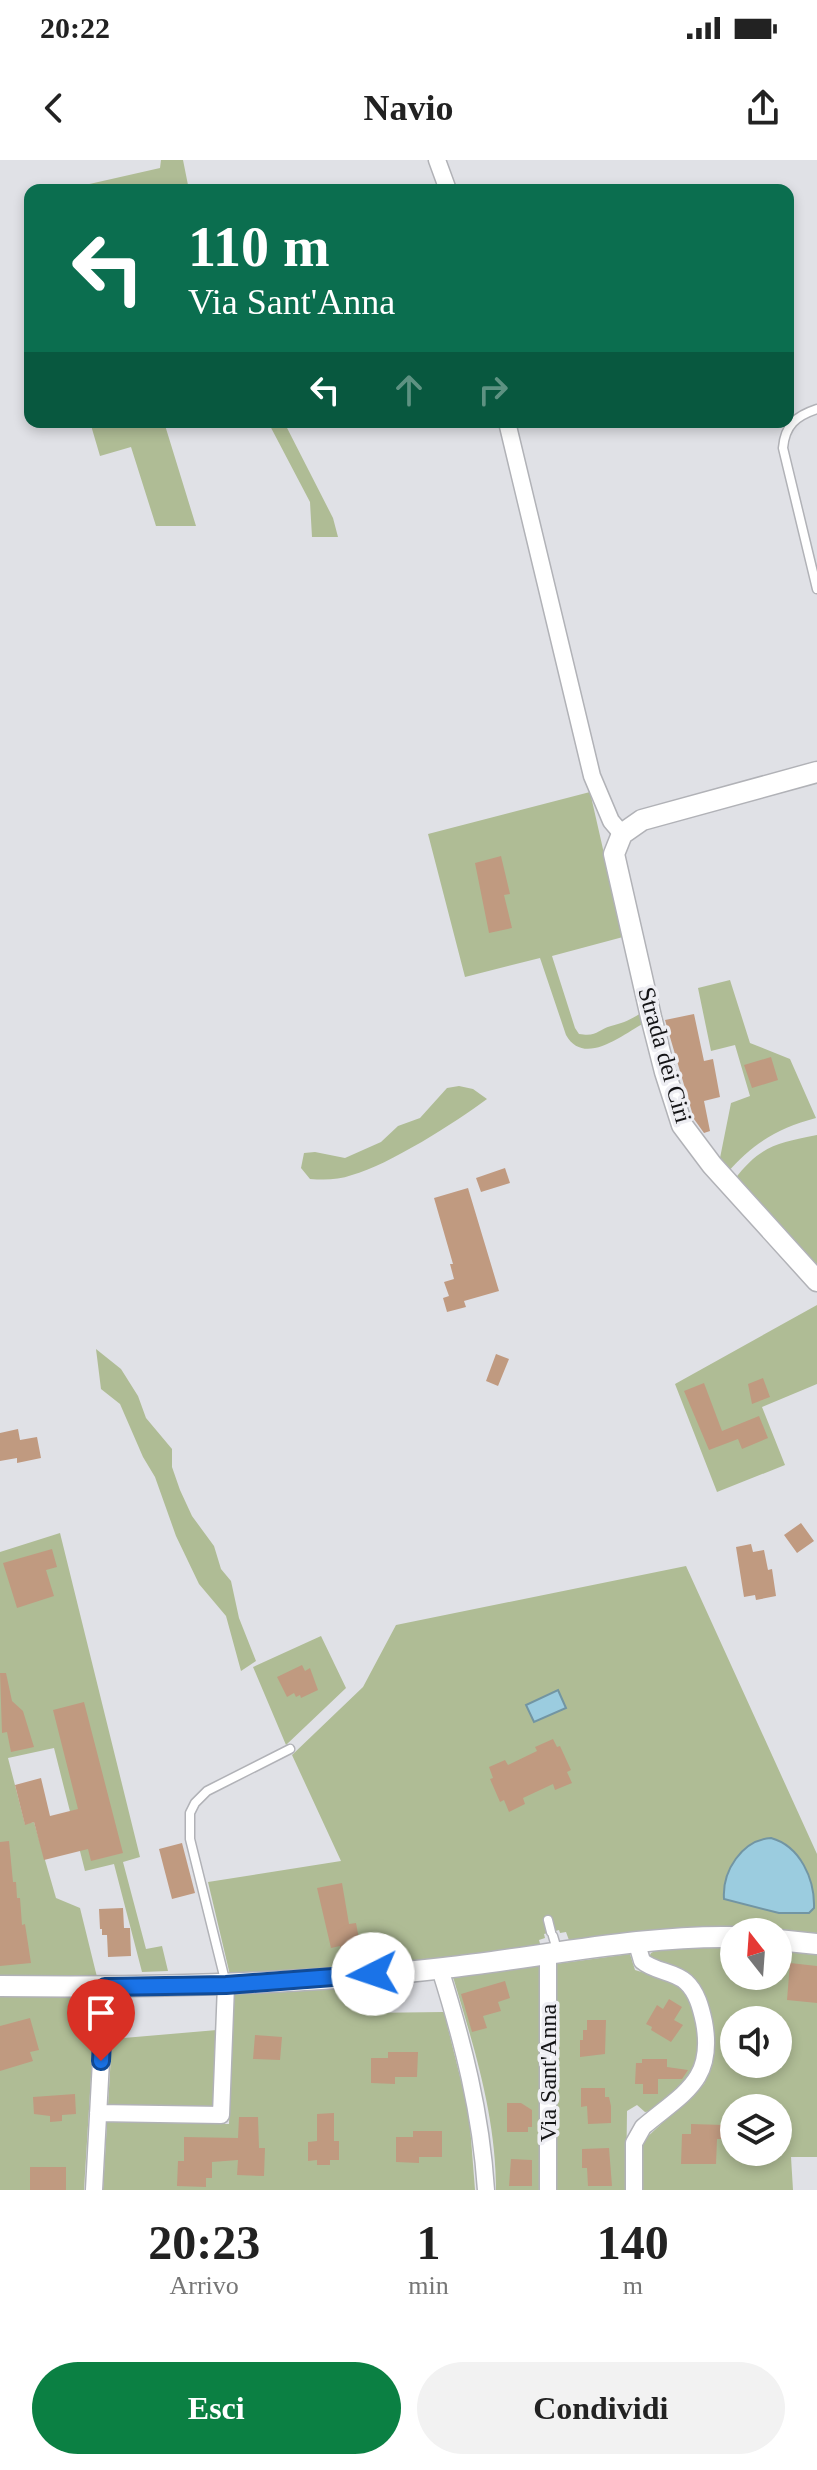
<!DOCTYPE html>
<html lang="it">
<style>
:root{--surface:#fff;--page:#f2f2f2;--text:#222;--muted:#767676;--accent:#0b8043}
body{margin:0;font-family:"Times New Roman",serif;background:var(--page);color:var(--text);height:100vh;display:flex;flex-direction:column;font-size:30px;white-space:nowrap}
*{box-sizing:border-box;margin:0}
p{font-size:26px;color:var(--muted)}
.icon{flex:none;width:44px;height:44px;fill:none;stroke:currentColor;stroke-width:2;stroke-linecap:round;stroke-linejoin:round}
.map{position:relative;height:2030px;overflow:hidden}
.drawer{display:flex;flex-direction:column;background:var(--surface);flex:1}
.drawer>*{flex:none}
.hud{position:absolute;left:24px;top:24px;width:770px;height:244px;border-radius:16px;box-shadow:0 4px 12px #0003;background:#0b6e4f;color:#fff;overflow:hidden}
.needle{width:52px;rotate:343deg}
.buttons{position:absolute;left:720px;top:1758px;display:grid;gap:16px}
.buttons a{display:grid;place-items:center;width:72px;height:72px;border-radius:50%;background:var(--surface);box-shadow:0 4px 12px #0003;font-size:40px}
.pin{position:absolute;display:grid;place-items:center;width:68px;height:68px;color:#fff;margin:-82px -34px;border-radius:50% 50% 50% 0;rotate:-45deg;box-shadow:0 0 8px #0007}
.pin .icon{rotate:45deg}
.me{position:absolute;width:88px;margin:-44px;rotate:266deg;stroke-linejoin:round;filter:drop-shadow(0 0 6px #0008)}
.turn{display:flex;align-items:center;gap:28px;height:168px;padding:0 32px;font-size:36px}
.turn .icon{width:104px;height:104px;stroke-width:2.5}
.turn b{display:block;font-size:56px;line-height:68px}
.lanes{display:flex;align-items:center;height:76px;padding:0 32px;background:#0003;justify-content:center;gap:40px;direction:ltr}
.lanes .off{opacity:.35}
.eta{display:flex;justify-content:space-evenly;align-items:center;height:136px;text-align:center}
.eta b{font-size:48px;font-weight:800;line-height:56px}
.action{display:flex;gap:16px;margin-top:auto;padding:16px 32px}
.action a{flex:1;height:92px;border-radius:48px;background:var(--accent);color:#fff;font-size:32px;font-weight:800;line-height:92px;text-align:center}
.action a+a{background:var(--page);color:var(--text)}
.status{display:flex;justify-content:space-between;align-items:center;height:56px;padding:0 40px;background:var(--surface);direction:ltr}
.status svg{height:22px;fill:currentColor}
header{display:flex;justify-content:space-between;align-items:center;height:104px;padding:0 32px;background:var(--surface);font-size:36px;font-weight:800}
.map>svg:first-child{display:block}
</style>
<div class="status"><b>20:22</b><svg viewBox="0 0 49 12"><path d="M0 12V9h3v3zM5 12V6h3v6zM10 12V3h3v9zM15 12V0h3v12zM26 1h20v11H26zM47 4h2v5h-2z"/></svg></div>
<header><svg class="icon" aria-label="back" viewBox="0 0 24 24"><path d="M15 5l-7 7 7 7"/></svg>Navio<svg class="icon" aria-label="share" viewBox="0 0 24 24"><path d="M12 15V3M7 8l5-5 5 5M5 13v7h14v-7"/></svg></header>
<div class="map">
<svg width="817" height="2030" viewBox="0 0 817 2030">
<rect width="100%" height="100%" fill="#e0e1e6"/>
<path fill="#afbc95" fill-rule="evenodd" d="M161,0H183L189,30H63L160,8Z
M90,262H164L196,366H156L131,287L100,296Z
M268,262H284L333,358L338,377H312L310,342Z
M590,632L623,777L552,796L575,868L579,874C598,877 597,870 611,866C623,863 630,860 641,853L644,863C622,875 584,907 566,875L540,798L465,817L428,674Z
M730,820L750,883L790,899L816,958C778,968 753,983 727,1013L719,1003L731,943L750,936L735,885L711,891L698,828Z
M459,926L473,929L487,939C456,962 389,1005 352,1015C338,1020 325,1020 310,1019L301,1008L304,993L315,992L345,998L381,982L398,966L420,958L447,928Z
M817,975V1111L734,1020C760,986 776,983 817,975Z
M817,1145V1224L762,1247L785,1305L717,1332L675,1224Z
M96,1189L121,1209L138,1236L146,1258L172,1289V1307L180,1330L192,1356L214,1386L221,1409L231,1421L239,1458L256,1501L241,1511L226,1456L199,1424L176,1376L155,1317L143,1297L120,1244L101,1229Z
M60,1373L140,1697L123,1702L146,1789L162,1786L168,1811L142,1812L114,1704L85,1711L54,1588L8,1598L25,1664L34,1662L56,1738L80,1748L97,1817L0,1818V1392Z
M686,1406L817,1694V1773L707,1767L666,1770L570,1783L566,1772L560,1773L559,1770L544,1774L545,1778L539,1780L541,1787L389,1804L230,1815L208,1722L341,1701L292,1595L363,1527L396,1465Z
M321,1476L346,1528L286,1585L253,1507Z
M719,1787L734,1788V1816H778V1791L817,1795V1997H791L793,2030H641V1992L644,1980L704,1924L711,1908L714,1888L708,1853L649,1797L651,1793L657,1790ZM734,1860H778V1904H734ZM734,1948H778V1992H734Z
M630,1794L635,1810L671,1821L680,1827L688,1836L695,1854L700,1882L698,1905L680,1928L652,1951L645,1952L637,1945L627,1951L626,2030H556L555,1804Z
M540,1806V2030H496C496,1956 474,1887 453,1817Z
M366,1825L365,1853L444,1852L469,1953L475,2030H103L107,1962L229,1964L233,1834Z
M0,1835L96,1836L84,2030H0Z
M217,1870L213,1946L108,1945L112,1879Z"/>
<path fill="#9bccdf" stroke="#7295a3" stroke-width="2" d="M558,1530L566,1548L534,1562L526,1545Z
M771,1678C800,1686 815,1719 814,1748L809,1753H779L724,1739C722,1711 742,1680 771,1678Z"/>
<path fill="#c09a80" d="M501,696L510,734L504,735L512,768L489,773L475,703Z
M694,854L704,901L713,899L720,937L704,941L710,971L704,973L694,959L665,860Z
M771,897L778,920L752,928L744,905Z
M505,1008L510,1023L481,1032L476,1018Z
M468,1028L499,1131L464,1141L466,1147L447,1152L443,1138L449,1136L444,1122L454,1119L450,1104H453L434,1038Z
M496,1194L509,1199L498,1226L486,1221Z
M763,1218L770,1237L752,1244L748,1224Z
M704,1223L722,1271L759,1256L768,1278L742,1289L738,1279L709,1290L684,1231Z
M18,1269L20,1280L37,1277L41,1298L17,1303V1298L0,1301V1273Z
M801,1363L814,1381L797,1393L784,1375Z
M751,1384L753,1392L764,1390L768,1410L772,1409L776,1436L756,1440L755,1435L744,1437L736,1387Z
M52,1389L57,1407L46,1410L54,1436L17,1448L3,1403Z
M302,1505L305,1511L310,1508L318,1530L301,1538L300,1535L296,1537L294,1533L287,1537L277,1517Z
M0,1513H6L12,1541L23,1551L34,1587L11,1592L7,1572L2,1573Z
M84,1542L123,1693L91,1701L88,1689L44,1700L34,1662L25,1665L15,1625L41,1618L50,1656L78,1649L53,1550Z
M553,1579L557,1587L560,1586L571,1610L567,1612L572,1623L555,1630L553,1624L523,1638L525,1644L509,1652L504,1640L500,1642L490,1619L493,1618L489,1607L505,1600L508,1605L537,1591L535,1587Z
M9,1681L13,1722H16L17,1738H20L22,1765L25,1764L31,1803L0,1806V1682Z
M182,1683L195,1733L172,1739L159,1689Z
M342,1723L349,1764L356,1763L362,1795L343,1799L340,1786L331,1788L317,1728Z
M123,1748L124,1768H130L131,1796L108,1797L107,1775H102V1769H100L99,1749Z
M790,1803L817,1806V1843L787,1840Z
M505,1821L510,1838L498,1842L501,1851L483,1856L487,1868L472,1872L461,1834Z
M669,1839L682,1847L674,1860L683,1865L671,1882L651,1870L652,1867L646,1864L657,1845L663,1849Z
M30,1858L39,1890L30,1892L33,1901L0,1911V1866Z
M587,1860H606L605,1894L580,1897V1880H583V1870H587Z
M255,1875L282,1877L280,1900L253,1899Z
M388,1892H418L417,1917H395V1924L371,1923V1898H388Z
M642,1899H667V1907L688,1910L682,1919H658V1934H643V1924H635L636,1903H642Z
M581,1928H605V1937H609L611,1946V1963L588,1964L587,1946L581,1947Z
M75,1934L76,1954L62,1955V1961L50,1962V1956L34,1954L33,1937Z
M507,1943H521L532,1950V1967H528V1972H507Z
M334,1953V1981H339V2000H330V2005H317V2000L308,2001V1982L317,1981V1954Z
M239,1957H258L259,1988H265L264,2016L237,2015L238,2000L212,2002V2018H206V2027L177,2026L178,2001H184V1977L238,1978Z
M691,1964L724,1965V1979H717L716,2004H681L682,1974H691Z
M413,1971H442V1997H419V2003L396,2002V1977H413Z
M609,1988L612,2026H588L587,2008H582V1989Z
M511,1999L532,2000V2026H509Z
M30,2007H66V2030H30Z"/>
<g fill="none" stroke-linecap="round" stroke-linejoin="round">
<g stroke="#b1b2b7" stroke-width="11">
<path id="service" d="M817,249C796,256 785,265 783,288L817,429
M548,1760L551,1772
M553,1776L558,1793
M226,1824L190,1679V1653L195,1643L207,1631L290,1589"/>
</g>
<g stroke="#b1b2b7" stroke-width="19">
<path id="minor" d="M437,0L448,30
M507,262L592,616L611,661L622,674
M548,1795V2030
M440,1809C463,1882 481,1953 486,2030
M98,1953L221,1955L226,1825
M94,2030L105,1827
M634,2030V1983L643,1967C683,1933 715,1921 704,1862C701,1848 697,1832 686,1822C674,1811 655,1812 642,1801L637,1784"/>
</g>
<g stroke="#b1b2b7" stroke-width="23">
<path id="tertiary" d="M817,612L642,660L622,674L614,694L651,857L665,912L682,965L712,1005L817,1121
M778,1780L817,1784
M0,1826C148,1828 297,1825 444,1808C537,1798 641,1775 734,1777"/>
</g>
<use href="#service" stroke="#fff" stroke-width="8"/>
<use href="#minor" stroke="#fff" stroke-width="16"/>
<use href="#tertiary" stroke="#fff" stroke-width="20"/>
</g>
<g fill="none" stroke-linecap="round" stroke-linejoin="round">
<g stroke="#114b97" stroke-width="20">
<path id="route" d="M101,1901L105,1827L226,1825L373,1814"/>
</g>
<use href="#route" stroke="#1a73e8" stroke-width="14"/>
</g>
<g text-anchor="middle" stroke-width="7" stroke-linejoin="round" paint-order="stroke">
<g font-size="24" fill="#141416" stroke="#eeeef3">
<text transform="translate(665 895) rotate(74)" y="8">Strada dei Ciri</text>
<text transform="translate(548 1913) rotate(-90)" y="8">Via Sant'Anna</text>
</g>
</g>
</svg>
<div class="buttons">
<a><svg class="needle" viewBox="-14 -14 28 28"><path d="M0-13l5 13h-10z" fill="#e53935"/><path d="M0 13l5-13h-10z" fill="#767676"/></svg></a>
<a><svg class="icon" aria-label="sound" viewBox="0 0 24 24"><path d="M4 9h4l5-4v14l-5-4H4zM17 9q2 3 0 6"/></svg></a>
<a><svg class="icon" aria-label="layers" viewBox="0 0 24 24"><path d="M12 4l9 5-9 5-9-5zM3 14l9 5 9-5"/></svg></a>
</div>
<div class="pin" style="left:101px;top:1901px;background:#d93025"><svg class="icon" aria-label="arrive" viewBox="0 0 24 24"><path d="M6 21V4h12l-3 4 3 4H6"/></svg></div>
<svg class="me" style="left:373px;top:1814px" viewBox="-20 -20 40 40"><circle r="19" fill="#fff"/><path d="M0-13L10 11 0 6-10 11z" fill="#1a73e8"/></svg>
<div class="hud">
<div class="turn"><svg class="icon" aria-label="left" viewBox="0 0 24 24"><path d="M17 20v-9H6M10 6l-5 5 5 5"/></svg><div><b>110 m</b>Via Sant'Anna</div></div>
<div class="lanes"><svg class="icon" aria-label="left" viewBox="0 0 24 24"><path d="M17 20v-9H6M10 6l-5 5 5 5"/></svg><svg class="icon off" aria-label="ahead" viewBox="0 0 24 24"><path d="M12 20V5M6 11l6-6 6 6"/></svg><svg class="icon off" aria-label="right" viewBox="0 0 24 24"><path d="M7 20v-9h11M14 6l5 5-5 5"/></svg></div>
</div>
</div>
<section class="drawer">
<div class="eta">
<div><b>20:23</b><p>Arrivo</p></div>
<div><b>1</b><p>min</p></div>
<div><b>140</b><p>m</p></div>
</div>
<div class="action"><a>Esci</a><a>Condividi</a></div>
</section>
